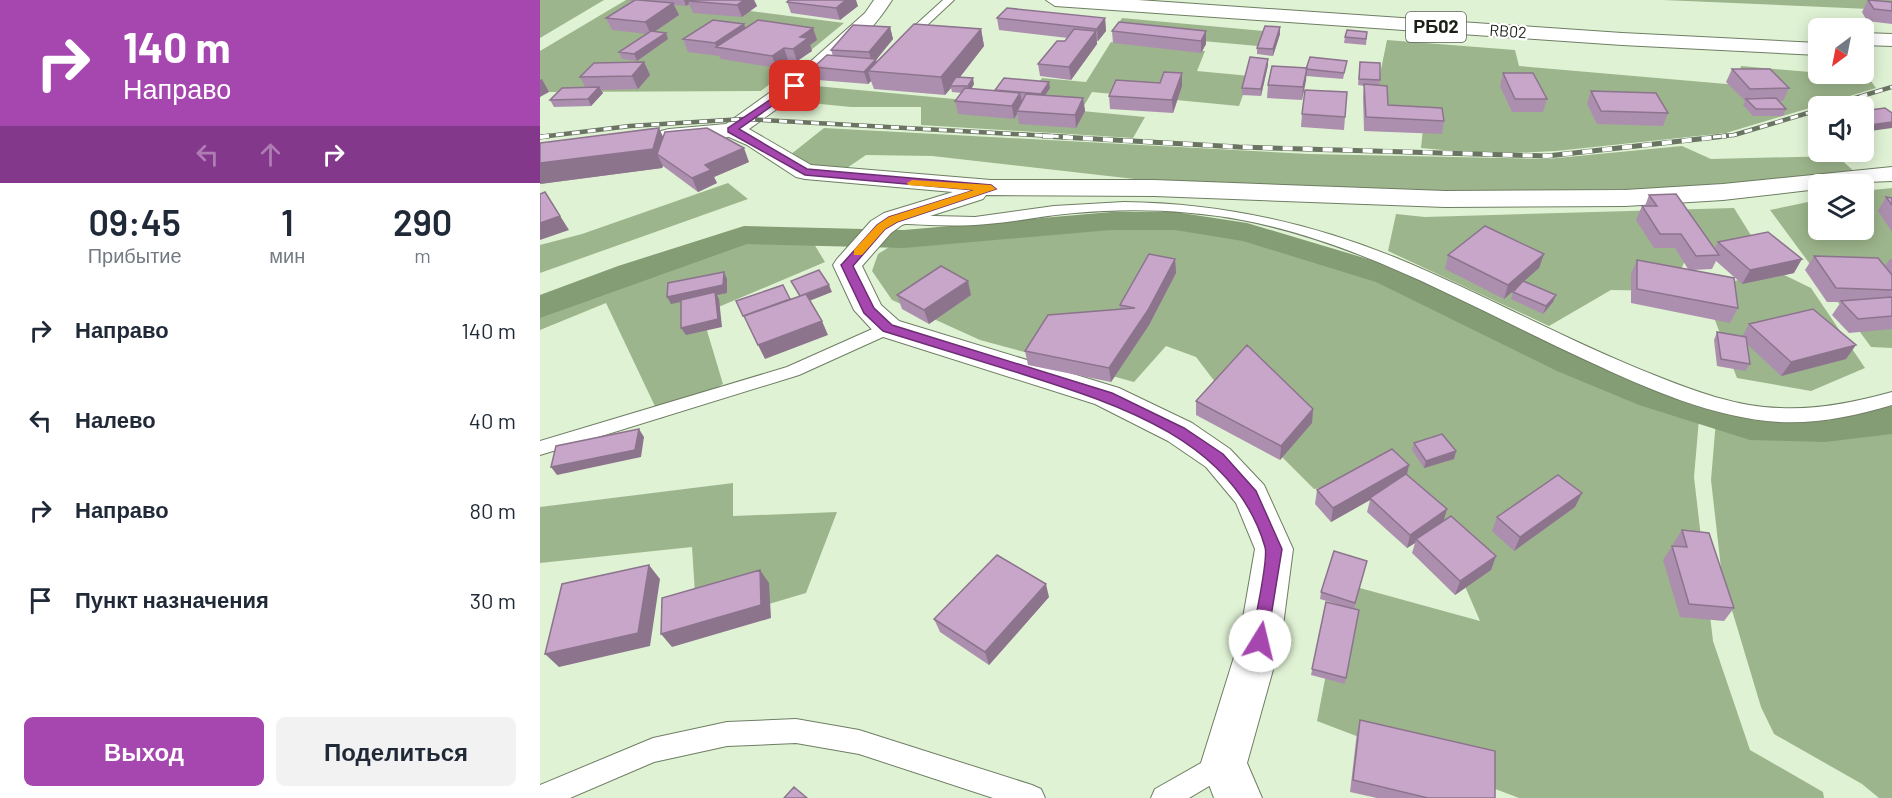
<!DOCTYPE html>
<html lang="ru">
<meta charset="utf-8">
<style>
:root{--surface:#fff;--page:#f2f2f3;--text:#1f2937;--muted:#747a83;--accent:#a646af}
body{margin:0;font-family:Barlow,sans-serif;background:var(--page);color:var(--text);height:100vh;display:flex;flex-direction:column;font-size:22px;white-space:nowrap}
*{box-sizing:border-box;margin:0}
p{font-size:20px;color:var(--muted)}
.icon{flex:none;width:33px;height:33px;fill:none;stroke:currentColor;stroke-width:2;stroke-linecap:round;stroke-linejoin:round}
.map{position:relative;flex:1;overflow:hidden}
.panel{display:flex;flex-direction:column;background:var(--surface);width:540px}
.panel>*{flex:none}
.banner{background:#a646af;color:#fff;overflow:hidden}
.needle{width:39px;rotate:212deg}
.controls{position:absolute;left:1268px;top:18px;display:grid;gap:12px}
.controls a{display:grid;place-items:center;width:66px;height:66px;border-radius:9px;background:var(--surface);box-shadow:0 3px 15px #0003;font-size:30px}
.pin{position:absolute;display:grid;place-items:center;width:51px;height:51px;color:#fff;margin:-26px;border-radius:12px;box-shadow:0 3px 9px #0006}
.me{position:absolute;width:66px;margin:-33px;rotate:9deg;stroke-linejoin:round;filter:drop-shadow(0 0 4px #0008)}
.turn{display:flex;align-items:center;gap:21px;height:126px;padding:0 24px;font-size:27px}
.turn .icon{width:78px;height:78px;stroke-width:2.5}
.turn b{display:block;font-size:42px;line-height:51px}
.lanes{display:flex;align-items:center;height:57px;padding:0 24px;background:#0003;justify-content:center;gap:30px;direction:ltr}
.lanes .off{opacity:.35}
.eta{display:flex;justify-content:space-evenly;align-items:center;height:102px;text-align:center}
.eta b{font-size:36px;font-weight:600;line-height:42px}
.primary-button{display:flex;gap:12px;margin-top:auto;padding:12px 24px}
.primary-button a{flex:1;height:69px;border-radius:9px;background:var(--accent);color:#fff;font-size:24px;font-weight:600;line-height:69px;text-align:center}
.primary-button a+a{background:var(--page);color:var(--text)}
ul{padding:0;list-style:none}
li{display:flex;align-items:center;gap:18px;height:90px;padding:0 24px}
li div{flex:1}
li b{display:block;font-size:22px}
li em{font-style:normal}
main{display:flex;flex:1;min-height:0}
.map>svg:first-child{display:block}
</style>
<main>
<section class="panel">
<div class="banner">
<div class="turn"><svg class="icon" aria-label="right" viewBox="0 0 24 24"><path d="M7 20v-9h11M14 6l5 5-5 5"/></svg><div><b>140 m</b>Направо</div></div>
<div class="lanes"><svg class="icon off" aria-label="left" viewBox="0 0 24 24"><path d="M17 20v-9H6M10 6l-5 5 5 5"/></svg><svg class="icon off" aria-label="ahead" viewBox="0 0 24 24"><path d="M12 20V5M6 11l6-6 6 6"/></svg><svg class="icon" aria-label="right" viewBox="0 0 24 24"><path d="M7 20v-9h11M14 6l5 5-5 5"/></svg></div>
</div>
<div class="eta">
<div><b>09:45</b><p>Прибытие</p></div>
<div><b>1</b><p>мин</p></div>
<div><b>290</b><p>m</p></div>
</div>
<ul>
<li><svg class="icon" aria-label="right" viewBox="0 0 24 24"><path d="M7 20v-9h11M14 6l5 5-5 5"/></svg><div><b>Направо</b></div><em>140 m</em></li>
<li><svg class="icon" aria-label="left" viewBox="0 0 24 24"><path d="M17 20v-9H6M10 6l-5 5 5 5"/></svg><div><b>Налево</b></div><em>40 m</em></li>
<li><svg class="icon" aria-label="right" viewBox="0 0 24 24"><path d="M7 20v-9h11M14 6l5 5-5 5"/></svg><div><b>Направо</b></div><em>80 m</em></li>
<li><svg class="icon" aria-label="arrive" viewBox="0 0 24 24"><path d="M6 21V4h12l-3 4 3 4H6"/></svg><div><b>Пункт назначения</b></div><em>30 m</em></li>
</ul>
<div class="primary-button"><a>Выход</a><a>Поделиться</a></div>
</section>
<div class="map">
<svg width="1352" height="798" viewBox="0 0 1352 798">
<rect width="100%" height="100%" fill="#e0f2d4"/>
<path fill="#9db58c" d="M0,0H64L0,38Z
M86,0H124L304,23L221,91L0,92V51Z
M1123,0H1352V10Z
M582,18L734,32L729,47L573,33Z
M847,40L975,50L979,66L1198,85L1201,66L1328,77L1336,88L1186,133L1016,151L947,154L881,148L883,129L830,123Z
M571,42L665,51L657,71L710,76L699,106L552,92L542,109L485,103L502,78L546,82Z
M276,86L605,117L593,138L381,125V107H311L260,102Z
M284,128L769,154L1007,159L1142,146L1171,159L1297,156L1317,174L1094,192L906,195L682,189L392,156L326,155L301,172L267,169L250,155Z
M188,183L208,199L0,273V245L42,234Z
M1352,188V348L1331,347L1230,210L1278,200V230H1323V191Z
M1194,208L1222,253L1150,250L1131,291L1071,290L1009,326L848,251L856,214L885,217Z
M568,226C614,227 659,228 704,236C721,240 739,246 756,251C897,292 1019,378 1159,419L1154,477L1173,641L1210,750L1283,792L1284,798H979L777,721L796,622L809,585L940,621L915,563L840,482L774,489L701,416L656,357L626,346L594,382L440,340L352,300L332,271L338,254L354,244Z
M207,239H271L285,262L162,314L183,384L121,419L66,303L0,330V312L94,277Z
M1228,267L1271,288L1325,368L1271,391L1197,378L1165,294Z
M1176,420L1213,432L1292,434L1352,425V798H1339L1322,784L1234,734L1221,707L1182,577L1171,480Z
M193,483V516L297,512L266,593L157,625L152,547L0,563V507Z"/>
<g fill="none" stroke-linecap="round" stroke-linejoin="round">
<path fill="#859d75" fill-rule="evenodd" d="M571,212H635L707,223L858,268L1043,353L1125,387L1210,412L1285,414L1352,406V434L1285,442L1210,440L1099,405L1017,371L836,282L703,241L635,230H571L364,248L207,244L0,318V295L78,266L204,226L364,230Z"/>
<g stroke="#6e7e63" stroke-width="2">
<path id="service" d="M403,0H414L368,43H360V39Z
M584,202C678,203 767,222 854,257C942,293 1025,340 1114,375C1154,391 1197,407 1240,408C1278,410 1316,402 1352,392V405C1316,416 1277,424 1239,422C1174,418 1108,389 1050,362C936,310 827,244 702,220C648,210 590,208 535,213C506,215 477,222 447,224C416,227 384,225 353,223L346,219L353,215L435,217L514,206Z
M348,322L356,328L354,332L259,375L0,455V441L247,367Z
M256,719L319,730L492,785L501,789L505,798H453L319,754L256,743L187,746L114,762L30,798H0V785L113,738L187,722Z
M684,750L693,754L697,763L693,772L649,798H611L615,789Z"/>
</g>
<g stroke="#6e7e63" stroke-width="2">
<path id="minor" d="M334,0H352C318,54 260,92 209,129L271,165L451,180H614L905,191L1085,190L1183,184L1352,167V181L1278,184V189L1183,200L1085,206L905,207L614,196L446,195L443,199L362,225L351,233L322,266L341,305L359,321L579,388L652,423L690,449L724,485L753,549L741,641L707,763L722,798H674L661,763L699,641L715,549L696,503L666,467L628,441L555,404L337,335L314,310L293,265L297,259L331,221L344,213L413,192L265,179L256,177L207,145L189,137L129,143L121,141L117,136L121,131L129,129L186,124L260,71L325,13Z"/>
</g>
<g stroke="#6e7e63" stroke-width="2">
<path id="trunk" d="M506,0H598L1082,33L1278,43V55L1082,45L515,6Z
M1323,33L1352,34V46L1323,45Z"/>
</g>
<use href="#service" fill="#fff" fill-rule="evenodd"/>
<use href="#minor" fill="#fff" fill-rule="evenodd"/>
<use href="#trunk" fill="#fff" fill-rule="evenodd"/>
<g stroke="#697462" stroke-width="4.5">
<path id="rail-far1" d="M1289,106L1352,87
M0,137L90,126L204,119L529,137
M1173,137L1194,135L1278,110"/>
</g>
<g stroke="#697462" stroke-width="5">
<path id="rail" d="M503,136L699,147L1007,156L1186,136
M0,137L9,136"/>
</g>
<use href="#rail-far1" stroke="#fff" stroke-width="3" stroke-dasharray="8" stroke-linecap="butt"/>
<use href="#rail" stroke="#fff" stroke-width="4" stroke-dasharray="10" stroke-linecap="butt"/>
</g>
<path fill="#ac8fae" d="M85,0H214L217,6L202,17L153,13L149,4L146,6L134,5L139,15L114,32L126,33L128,39L97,61L82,59L79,52L107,34L72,30L66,18L94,1Z
M1328,0L1352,2V24L1327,21L1322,12Z
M247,2L318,6L300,20L251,13Z
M457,18H565L566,31L558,41H557V44L531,80L500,76L498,64L525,41L528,38L459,30Z
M204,24L205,28H273L277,40L270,45L272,51L257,61L248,60L237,68L181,59L179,56L148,52L143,39Z
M350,27L353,39L336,60L337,62L441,29L444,46L420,77L434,84L431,89L456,91L455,90L510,88L505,96L543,98L545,111L536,128L479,124L477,114L474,119L418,114L415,101L422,93L412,92L411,88L405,95L334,89L331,81L328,84L278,80L274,67L293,56L291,50Z
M740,27V34L733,56L717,54V48Z
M572,31H666V44L661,53L573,43Z
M827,32L826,45L804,43L805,37Z
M807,61L803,79L766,76L762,100L727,98L728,85L767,68Z
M104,62L110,75L98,89L61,90L63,93L51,106L14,107L10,100L45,87L40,77Z
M820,62L840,80L839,85L848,105L904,121L902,134L824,131L823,97L824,86L818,85Z
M728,65L721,96L702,95V88Z
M1192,69L1249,88L1243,101H1239L1246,109L1243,116H1213L1203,105L1205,101L1186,82Z
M963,73L1007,99L1003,112H972L960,86Z
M642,86L633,113L570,109L569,96Z
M1051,91L1128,113L1123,126L1057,124L1047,104Z
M762,114L805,117L804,130L761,127Z
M1277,126H1278V136L1274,133Z
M123,137L209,162L174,177L177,183L158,192L123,166L122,168L0,184Z
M1109,195L1174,249L1178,242L1254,273L1202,284L1176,261L1172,269L1152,270L1198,308L1190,323L1091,303V274L1097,260L1148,269L1135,248H1114L1096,220L1102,206H1105Z
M1346,197L1352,198V232L1338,211Z
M1004,254L999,268L984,281L1013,302L1003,314L971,299L973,292L980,285L964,299L905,269L908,255Z
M1274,256L1345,266L1350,259H1352V329L1309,333L1292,315L1301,302H1287L1265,270Z
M635,259L636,273L609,325L571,382L488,365L485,351L580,309V305Z
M357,295H431L389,324L362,309Z
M1209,324L1306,359L1241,376L1207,344L1210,364L1205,371L1177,366L1174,340L1177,332L1202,337Z
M656,401L773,409L772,423L740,460L656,415Z
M874,443L916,451L914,459L884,468L872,450Z
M867,475L907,509L903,521L956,556L951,570L915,595L872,553L875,543L867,548L827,512L830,500L791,522L775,504L777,490Z
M1042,493L1035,507L974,551L952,531L957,517Z
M1142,530L1194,608L1184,621L1140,617L1123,560L1132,546H1134L1133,544Z
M827,561L814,609L805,684L771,675L786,602L800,605L780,599L781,592Z
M509,597L449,665L400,632L394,619Z
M820,720L955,798H837L810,792L817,732Z"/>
<path fill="#8c748d" d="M144,0H155L148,1L149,4L146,6Z
M204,0H214L217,6L202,17L197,5Z
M306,0H316L318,6L300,20L296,8Z
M133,3L139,15L111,34L105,22Z
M565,18L566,31L558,41L557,29Z
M204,24L208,36L176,47L175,43Z
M350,27L353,39L336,60L340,72L328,71L331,81L328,84L324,72L332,64L329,52Z
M740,27V34L733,56V49Z
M273,28L277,40L270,45L272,51L257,61L253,49L260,37Z
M441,29L444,46L413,86H410L411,88L405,95L401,77Z
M556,31L557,44L531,80L529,67Z
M666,31V44L661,53V41Z
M126,33L128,39L97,61L94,54Z
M244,48L248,60L237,68L232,56Z
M728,59V65L721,96V89Z
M104,62L110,75L98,89L92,76Z
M767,68L766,81L762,100L763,87Z
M642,73V86L633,113L632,100Z
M433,78L434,84L429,93L428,86Z
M2,79L9,92L0,97V80Z
M509,82L510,88L502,100L501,94Z
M59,87L63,93L51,106L48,99Z
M480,93L483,106L477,111V114L474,119L472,106Z
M543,98L545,111L536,128L535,115Z
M1352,122V128L1323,132V126Z
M119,128L128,147L117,154L123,166L122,168L0,184V163Z
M204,148L209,162L174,177L177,183L158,192L152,178L165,165Z
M5,192L29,230L0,240V223Z
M1004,254L999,268L964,299L968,285Z
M635,259L636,273L609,325L571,382L569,368Z
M1262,259L1254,273L1202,284L1210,270Z
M184,272L187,279V293L177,295L179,299L182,327L146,335L141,328L176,295L131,304L127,297Z
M428,281L431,295L389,324L384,310Z
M289,285L292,292L264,303L261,296Z
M1016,295L1013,302L1003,314L1006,306Z
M282,321L288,335L225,359L218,345Z
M1316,345L1306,359L1241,376L1251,362Z
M773,409L772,423L740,460L741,446Z
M99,429L104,437L101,457L17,475L11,467Z
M916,451L914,459L884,468L886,461Z
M869,465L866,479L830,498V500L791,522L793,508Z
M1042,493L1035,507L974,551L980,537Z
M907,509L903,523L876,539L875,543L867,548L870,535Z
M956,556L951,570L915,595L920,581Z
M109,565L120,579L110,646L19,667L5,654Z
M220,570L229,583L231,618L132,647L121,634Z
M506,584L509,597L449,665L445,652Z"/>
<path fill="#c8a6ca" stroke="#8c748d" stroke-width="1.5" d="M95,0H99L133,3L105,22L66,18Z
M150,0H204L197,5L148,1Z
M249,0H306L296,8L247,2Z
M1328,0L1352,2V11L1334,9Z
M467,8L565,18L557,29L457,18Z
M173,20L204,24L175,43L143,39Z
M218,20L273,28L260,37L268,38L253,49L244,48L232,56L176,47Z
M579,22L666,31L661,41L572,31Z
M374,24L441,29L401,77L328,71Z
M313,25L350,27L329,52L291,50Z
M725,26L740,27L733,49L717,48Z
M534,29L556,31L529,67L498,64L517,41H525Z
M807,30L827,32L826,39L805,37Z
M111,31L126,33L94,54L79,52Z
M287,55L336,59L324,72L274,67Z
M710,57L728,59L721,89L702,88Z
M770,57L807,61L804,73L766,69Z
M104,62L92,76L40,77L54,63Z
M820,62L840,63V80L819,79Z
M732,66L767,68L763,87L728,85Z
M1192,69H1230L1249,88L1210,89Z
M624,72L642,73L632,100L569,96L576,80L620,83Z
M963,73H993L1007,99H975Z
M416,77L433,78L428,86H410Z
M464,78L509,82L501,94L455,90Z
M824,84L847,86L848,105L902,108L904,121L826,117Z
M59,87L48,99L10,100L22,88Z
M425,88L480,93L472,106L415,101Z
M765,90L807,92L805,117L762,114Z
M1051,91L1116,93L1128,113L1061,111Z
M486,94L543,98L535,115L477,111Z
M1236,98L1246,109H1216L1206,99Z
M1345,108L1352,113V122L1323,126V111Z
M119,128L113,149L0,163V143Z
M167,128L204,148L165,165L171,170L152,178L117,154L125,132Z
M5,192L20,216L0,223V194Z
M1136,194L1179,255L1156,256L1141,234H1120L1102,206H1117L1109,195Z
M1346,197L1352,198V205Z
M945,226L1004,254L968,285L908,255Z
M1228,232L1262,259L1210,270L1178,242Z
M609,254L635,259L608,310L569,368L485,351L508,315L595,308L580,305Z
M1274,256L1338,258L1352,275V290L1296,288Z
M1097,260L1194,278L1198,308L1097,289Z
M401,266L428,281L384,310L357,295Z
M279,270L289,285L260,296L251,281Z
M184,272L183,285L127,297L128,283Z
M983,281L1016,295L1006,306L973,292Z
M243,285L250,299L203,316L196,301Z
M175,292L178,319L141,328V300Z
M266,294L282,321L218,345L204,316Z
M1352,297V316L1318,319L1301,301Z
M1273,309L1316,345L1251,362L1209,324Z
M1177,332L1206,337L1210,364L1181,359Z
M707,345L773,409L741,446L656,401Z
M99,429L95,450L11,467L16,446Z
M902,434L916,451L886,461L874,443Z
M852,449L869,465L793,508L777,490Z
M866,474L907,509L870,535L830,498Z
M1018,475L1042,493L980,537L957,517Z
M911,516L956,556L920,581L876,539Z
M1142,530L1169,533L1194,608L1149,604L1132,546L1147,547Z
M794,551L827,561L815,603L781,592Z
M457,555L506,584L445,652L394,619Z
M109,565L98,633L5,654L22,584Z
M220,570L221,605L121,634L122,598Z
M786,602L819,610L806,678L772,669Z
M820,720L955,751V798H888L813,780Z
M254,787L267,798H244Z"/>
<path fill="#a646af" stroke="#6c2e72" stroke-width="1.5" d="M255,83L260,86L259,87L199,129L267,169L451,185L456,189L357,222L345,229L313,266L334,308L352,325L572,393L644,428L683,454L716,491L742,549L726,647L720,649L713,647L711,641C714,623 729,560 725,547C694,439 574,403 479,373C434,359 389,345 343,331L324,313L301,265L303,263L337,225L349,217L435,190L265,175L188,132V128Z"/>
<path fill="#f59e0b" d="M372,180L451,185L456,189L357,222L345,229L322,255H314V250L337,225L349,217L434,190L368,185L367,183Z"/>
<g text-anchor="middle" stroke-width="4.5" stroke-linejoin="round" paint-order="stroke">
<g font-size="16" fill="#1a2015" stroke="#fff">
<text transform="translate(968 31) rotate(4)" y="6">RB02</text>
</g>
<rect fill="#fff" stroke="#5f635b" stroke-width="1.5" x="866" y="12" width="60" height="30" rx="4.5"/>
<g font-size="18" font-weight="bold" fill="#1a2015">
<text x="896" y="33">РБ02</text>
</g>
</g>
</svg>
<div class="controls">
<a><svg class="needle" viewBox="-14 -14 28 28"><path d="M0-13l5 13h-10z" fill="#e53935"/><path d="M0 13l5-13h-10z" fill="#747a83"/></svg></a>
<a><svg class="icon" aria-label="sound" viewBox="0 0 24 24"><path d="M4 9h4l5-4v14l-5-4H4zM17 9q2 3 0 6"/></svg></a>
<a><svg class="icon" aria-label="layers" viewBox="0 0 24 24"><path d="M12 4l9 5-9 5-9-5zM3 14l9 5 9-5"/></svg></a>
</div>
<div class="pin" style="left:255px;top:86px;background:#d93025"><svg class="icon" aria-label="arrive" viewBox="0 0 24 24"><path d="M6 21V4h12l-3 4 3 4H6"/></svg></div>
<svg class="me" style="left:720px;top:641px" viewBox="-20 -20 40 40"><circle r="19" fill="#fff"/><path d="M0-13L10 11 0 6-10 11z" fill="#a646af"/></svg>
</div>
</main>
